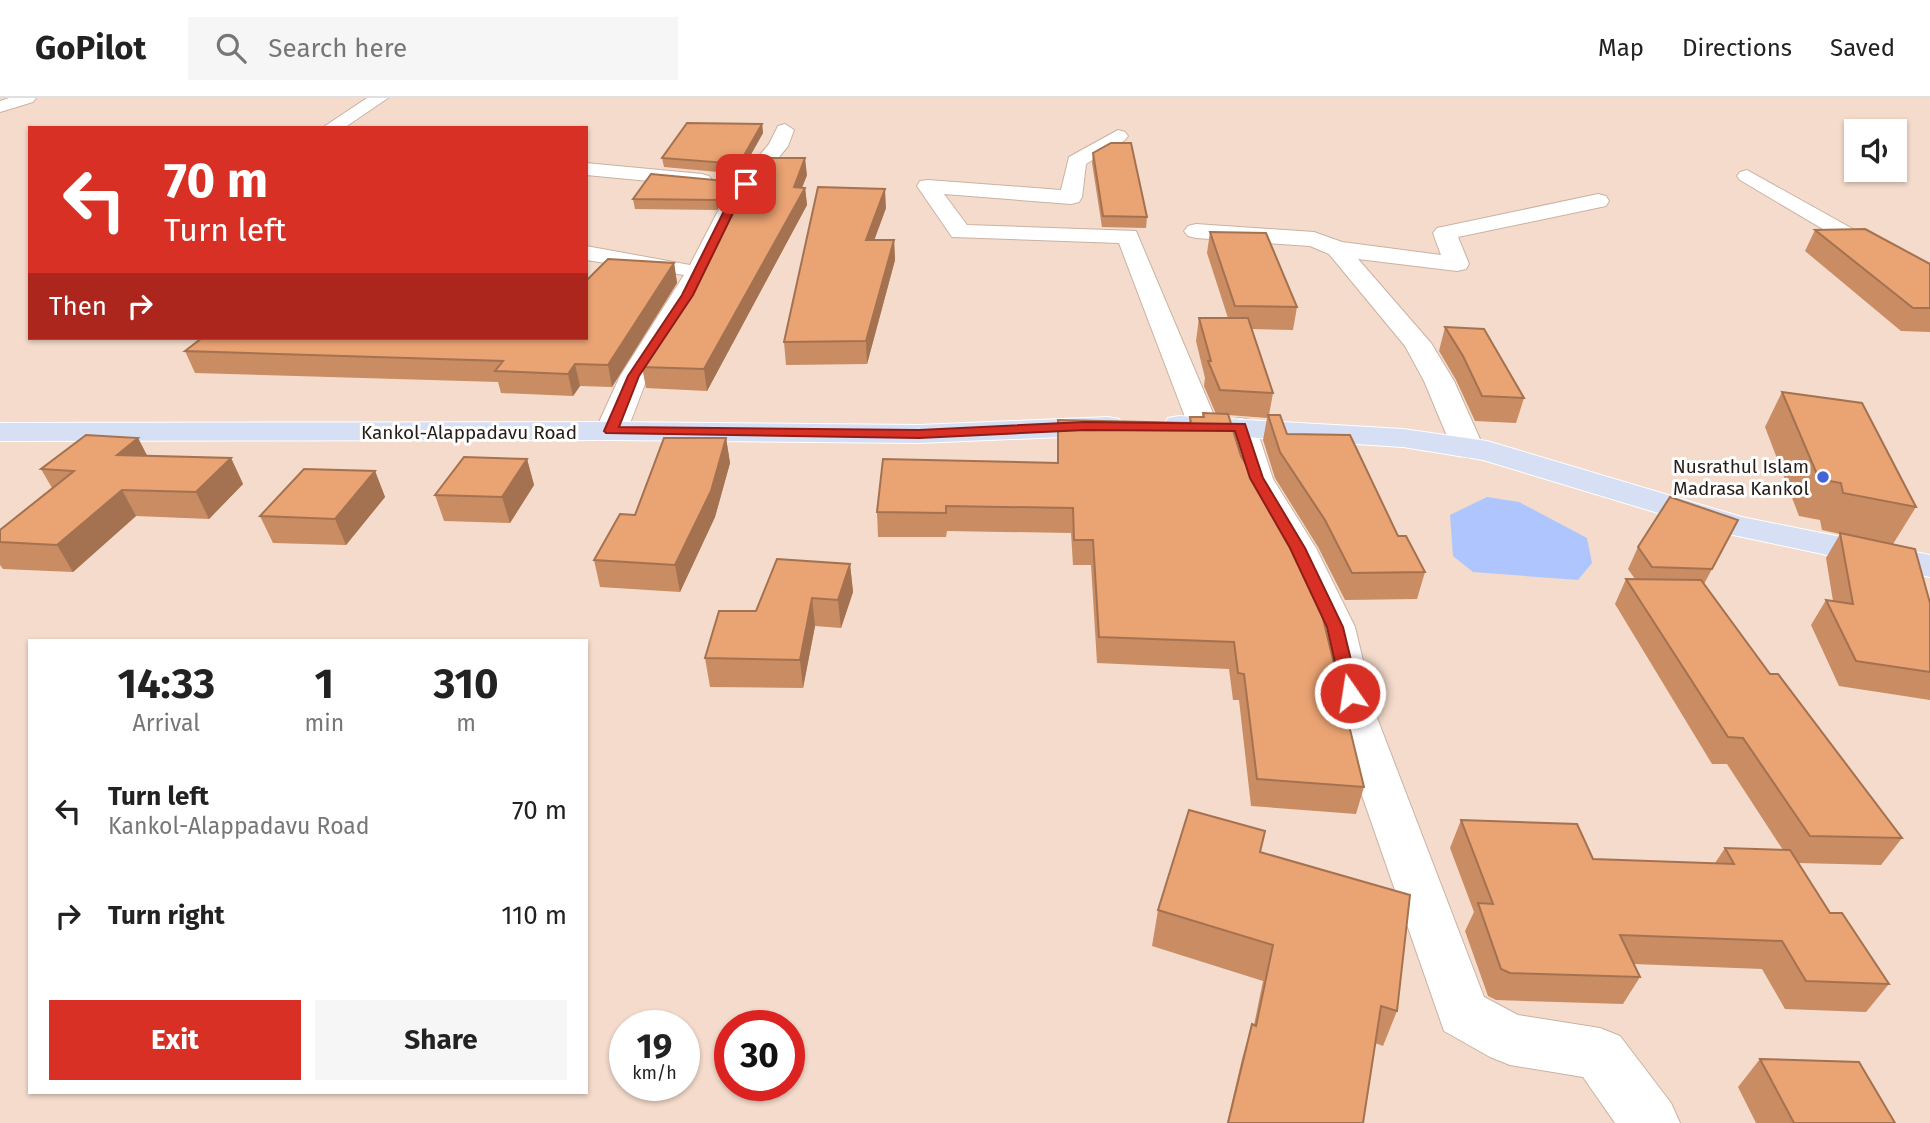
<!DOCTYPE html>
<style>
:root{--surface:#fff;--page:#f6f6f6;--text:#222;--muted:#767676;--line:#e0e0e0;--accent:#d93025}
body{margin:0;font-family:"Fira Sans",sans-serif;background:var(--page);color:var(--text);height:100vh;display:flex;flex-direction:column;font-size:26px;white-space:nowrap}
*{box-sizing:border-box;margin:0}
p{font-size:23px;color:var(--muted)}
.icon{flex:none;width:38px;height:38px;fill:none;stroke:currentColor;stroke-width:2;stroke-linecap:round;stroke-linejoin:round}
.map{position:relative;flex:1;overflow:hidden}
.side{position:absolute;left:28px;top:541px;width:560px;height:455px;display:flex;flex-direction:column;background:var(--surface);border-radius:0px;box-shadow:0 2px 5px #0004}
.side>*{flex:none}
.guide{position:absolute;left:28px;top:28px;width:560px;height:214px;border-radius:0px;box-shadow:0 2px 5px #0004;background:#d93025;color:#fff;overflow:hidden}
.buttons{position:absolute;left:1844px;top:21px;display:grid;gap:14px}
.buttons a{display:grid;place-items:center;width:63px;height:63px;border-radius:0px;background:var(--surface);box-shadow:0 2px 5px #0004;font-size:35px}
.speed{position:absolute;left:609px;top:912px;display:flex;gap:14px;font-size:35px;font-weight:700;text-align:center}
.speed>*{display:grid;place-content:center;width:91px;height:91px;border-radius:50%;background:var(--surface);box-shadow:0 2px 5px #0004;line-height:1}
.speed small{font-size:18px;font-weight:400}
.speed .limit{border:10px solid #d22;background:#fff;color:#111}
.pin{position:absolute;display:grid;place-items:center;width:60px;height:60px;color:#fff;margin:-30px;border-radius:14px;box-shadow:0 4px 10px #0006}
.me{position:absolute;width:77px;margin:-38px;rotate:347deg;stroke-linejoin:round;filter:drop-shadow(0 0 5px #0008)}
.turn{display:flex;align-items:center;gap:24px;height:147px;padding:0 21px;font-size:32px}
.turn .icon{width:91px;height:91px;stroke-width:2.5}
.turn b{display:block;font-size:49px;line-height:60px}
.then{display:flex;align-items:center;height:66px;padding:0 21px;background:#0003;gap:14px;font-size:26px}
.eta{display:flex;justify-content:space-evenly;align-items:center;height:119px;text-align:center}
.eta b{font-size:42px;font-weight:700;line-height:49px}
.cta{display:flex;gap:14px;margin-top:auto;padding:14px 21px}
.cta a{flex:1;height:80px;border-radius:0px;background:var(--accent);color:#fff;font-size:28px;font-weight:700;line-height:80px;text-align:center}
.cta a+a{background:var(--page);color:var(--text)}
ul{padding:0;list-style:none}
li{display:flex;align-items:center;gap:21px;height:105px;padding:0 21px}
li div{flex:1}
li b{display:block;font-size:26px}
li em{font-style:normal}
header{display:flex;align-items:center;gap:42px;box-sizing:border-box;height:98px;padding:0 35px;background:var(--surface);border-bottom:2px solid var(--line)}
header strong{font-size:33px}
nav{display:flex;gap:38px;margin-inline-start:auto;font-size:24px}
.search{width:490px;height:63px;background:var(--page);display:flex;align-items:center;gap:18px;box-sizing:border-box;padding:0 24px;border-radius:0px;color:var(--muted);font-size:26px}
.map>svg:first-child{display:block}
</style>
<header>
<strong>GoPilot</strong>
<div class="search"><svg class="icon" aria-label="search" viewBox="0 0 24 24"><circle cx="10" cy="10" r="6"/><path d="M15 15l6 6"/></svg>Search here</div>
<nav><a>Map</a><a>Directions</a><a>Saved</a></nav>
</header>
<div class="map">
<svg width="1930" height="1025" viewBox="0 0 1930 1025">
<rect width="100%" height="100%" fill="#f4dbcb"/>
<path fill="#afc5fe" d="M1487,399L1519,404L1587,440L1592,465L1578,482L1473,474L1453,458L1450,417Z"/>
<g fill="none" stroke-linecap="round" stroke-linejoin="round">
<g stroke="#cab2a3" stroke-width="2">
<path id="minor" d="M9,0H36L33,4L0,14V3Z
M367,0H388L344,30H322Z
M785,26L794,32L788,48L755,89L739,115L700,197L648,278L627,333L622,340L611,342L600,340L595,333L620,278L684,177L586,162V148L690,167L717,115L739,82L769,46L778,28Z
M1118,32L1125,34L1128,38L1125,42L1086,66L1082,99L1079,104L1071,106L944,96L967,127L1136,133L1218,327L1214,334L1203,336L1192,334L1188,327L1119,145L952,139L917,88L920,83L928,82L1061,92L1069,59Z
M586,65L702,76L709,78L712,82L709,86L702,88L586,77Z
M1747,72L1930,174V192L1921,189L1740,82L1737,78L1740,74Z
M1598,96L1606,98L1609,103L1606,108L1458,139L1469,166L1466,171L1457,173L1358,161L1431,245L1454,283L1484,350L1479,357L1468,360L1457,357L1452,350L1424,283L1405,248L1329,156L1310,148L1196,140L1188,138L1184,133L1188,128L1196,126L1314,134L1342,144L1441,157L1433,135L1437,130Z
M1240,320L1251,322L1256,329L1273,381L1316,450L1355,529L1376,617L1484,899L1518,917L1600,930L1620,938L1671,1005L1680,1025H1615L1583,979L1510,967L1490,959L1444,933L1334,617L1315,529L1280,450L1239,381L1224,329L1229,322Z"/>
</g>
<g stroke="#fff" stroke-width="2">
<path id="major" d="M1179,318L1403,331L1487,343L1742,419L1930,457V479L1724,435L1483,362L1403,349L1168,334L1164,327L1168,320Z
M1108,319L1119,321L1123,328L1119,335L1108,337L919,345L611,342L0,343V325L611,324L919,327Z"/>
</g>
<use href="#minor" fill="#fff" fill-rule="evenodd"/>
<use href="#major" fill="#d7dff5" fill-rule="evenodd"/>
</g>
<path fill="#c98c63" d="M762,26L763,35L740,76L664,69L662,60Z
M1093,55L1147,119L1146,130L1102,129L1092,65Z
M807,77L802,90H805L807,107L707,293L646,290L642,269Z
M726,83L728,93L717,112L635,111L633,101Z
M886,110L874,142H894L895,162L867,266L786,267L784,244Z
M1815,132L1930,166V234L1901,233L1805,153Z
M1210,134L1297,209L1293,232L1251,231L1273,295L1269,317L1287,336L1398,438L1425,474L1417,501L1345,502L1318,449L1275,380L1263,342L1267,320L1228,317L1241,358L1364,689L1356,716L1251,708L1239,602H1233L1229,571L1097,565L1091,467H1073L1071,435L947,433L946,439H878L877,414L1057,365L1058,322L1189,325L1190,319H1202L1203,315L1216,316L1204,288L1205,280L1196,243L1199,220H1228L1207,155Z
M674,165L677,185L612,289L580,288L573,298L501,295L498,284L195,275L185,253L586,240Z
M1445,229L1524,300L1516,325L1475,323L1456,282L1439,253Z
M1782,294L1916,409L1893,446L1930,505V602L1839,588L1811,527L1826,502L1833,503L1826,460L1840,436L1822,432L1820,422L1799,418L1765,329Z
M138,340L147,358L231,360L243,386L209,421L136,418L73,474L3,471L0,467V432L52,390L41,371Z
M726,340L730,365L715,419L680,494L600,489L594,462L635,417Z
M527,361L534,387L510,425L444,423L435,397Z
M375,373L385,399L346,447L273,445L260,418Z
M1727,443L1704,486L1770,576L1902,740L1881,767L1798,765L1830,815L1889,886L1866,914L1785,911L1762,871L1634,866L1640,879L1623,906L1496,902L1488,898L1465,833L1474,814L1450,750L1461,722L1593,761L1715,765L1725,750L1783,752L1727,666H1712L1615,506L1626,481H1635L1628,471L1638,449Z
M850,466L853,494L841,530L815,528L803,590L710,589L705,560L756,513Z
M1260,754L1397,913L1383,948L1375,945L1363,1025H1227L1242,961L1252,926L1254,927L1263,883L1152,848L1158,812Z
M1760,961L1895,1025H1756L1738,989Z"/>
<path fill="#a47250" d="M762,26L763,35L740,76L739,66Z
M805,60L807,77L795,107L794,89Z
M726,83L728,93L717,112L716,102Z
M805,90L807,107L707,293L704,271Z
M885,91L886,110L867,162L866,142Z
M894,142L895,162L867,266L866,243Z
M674,165L677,185L612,289L608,267Z
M575,266L580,288L573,298L568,276Z
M138,340L151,365L117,357Z
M726,340L730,365L715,419L680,494L675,467Z
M231,360L243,386L209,421L196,394Z
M527,361L534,387L510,425L502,399Z
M375,373L385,399L346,447L335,421Z
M122,392L136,418L73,474L57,447Z
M850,466L853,494L841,530L838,502Z
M812,500L815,528L803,590L800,562Z"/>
<path fill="#eaa373" stroke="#a47250" stroke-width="2" d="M687,25L762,26L739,66L662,60Z
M1111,45H1131L1147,119L1103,118L1093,55Z
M766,60H805L794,89L805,90L704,271L642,269L646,258L699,178L739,98L755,73Z
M651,76L726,83L716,102L633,101Z
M818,89L885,91L866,142H894L866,243L784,244Z
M1865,131L1930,166V210H1913L1815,132Z
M1210,134L1266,135L1297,209L1235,208Z
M608,161L674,165L608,267L575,266L568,276L495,273L503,263L185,253L202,240H586V183Z
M1199,220H1248L1273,295L1220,292L1208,263H1211Z
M1445,229L1484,231L1524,300L1482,298L1463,258Z
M1782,294L1862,305L1916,409L1843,395L1841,385L1819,381Z
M1203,315L1228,316L1241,358L1283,426L1319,504L1364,689L1257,681L1244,576L1238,575L1234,544L1099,539L1093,442H1074L1073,410L946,408V415L877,414L883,361L1058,365V322L1191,325L1190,319H1204Z
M1268,317H1280L1287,336L1350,337L1398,438H1406L1425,474L1352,475L1325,422L1280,354Z
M86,337L138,340L117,357L231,360L196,394L122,392L57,447L0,444V432L74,373L41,371Z
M664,340H726L711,393L675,467L594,462L620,416L635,417Z
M464,359L527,361L502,399L435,397Z
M304,371L375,373L335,421L260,418Z
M1670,399L1738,422L1712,471L1652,469L1638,449Z
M1840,435L1915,451L1930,505V574L1856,563L1826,502L1853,506Z
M777,461L850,466L838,502L812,500L800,562L705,560L719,513H756Z
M1626,481L1701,482L1770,576H1778L1902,740L1810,738L1743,640L1728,639Z
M1189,712L1265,733L1260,754L1410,797L1397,913L1381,908L1363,1025H1228L1252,926L1256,928L1273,847L1158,812Z
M1461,722L1577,726L1593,761L1734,766L1725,750L1790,752L1830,815H1842L1889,886L1806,883L1782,843L1620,837L1640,879L1510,875L1501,871L1478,805L1493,806Z
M1760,961L1859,964L1895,1025H1794Z"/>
<path fill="#d93025" stroke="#8d1f18" stroke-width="2" d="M743,84L750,86L733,115L693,197L639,278L619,329L919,332L1085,324L1245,326L1263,380L1305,450L1343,529L1359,595L1356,600H1344L1342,595L1327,529L1290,450L1250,380L1235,333L1085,332L919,340L606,335L604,333L628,278L682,197L723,115Z"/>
<circle fill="#4463d6" stroke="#fff" stroke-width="2.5" cx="1823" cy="379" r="7"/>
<g text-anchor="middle" stroke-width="6" stroke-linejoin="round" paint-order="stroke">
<g font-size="19" fill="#261d18" stroke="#fff">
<text x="469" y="341">Kankol-Alappadavu Road</text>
</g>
<g font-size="19" fill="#261d18" stroke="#fff" text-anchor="end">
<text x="1809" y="375">Nusrathul Islam<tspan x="1809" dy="22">Madrasa Kankol</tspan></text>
</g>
</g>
</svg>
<div class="buttons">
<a><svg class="icon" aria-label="sound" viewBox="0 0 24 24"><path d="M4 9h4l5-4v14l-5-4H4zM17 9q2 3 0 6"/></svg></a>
</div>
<div class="speed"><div>19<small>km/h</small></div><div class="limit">30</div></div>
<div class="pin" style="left:746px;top:86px;background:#d93025"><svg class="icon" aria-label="arrive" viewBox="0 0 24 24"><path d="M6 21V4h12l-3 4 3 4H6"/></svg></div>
<svg class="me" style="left:1350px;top:595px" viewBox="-20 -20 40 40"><circle r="17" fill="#d93025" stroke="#fff" stroke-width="3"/><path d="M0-11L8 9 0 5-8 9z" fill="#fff"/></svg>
<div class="guide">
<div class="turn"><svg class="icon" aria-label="left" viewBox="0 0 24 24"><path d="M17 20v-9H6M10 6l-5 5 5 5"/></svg><div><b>70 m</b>Turn left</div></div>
<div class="then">Then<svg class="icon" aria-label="right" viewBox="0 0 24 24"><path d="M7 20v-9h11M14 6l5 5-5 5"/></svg></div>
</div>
<section class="side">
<div class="eta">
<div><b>14:33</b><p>Arrival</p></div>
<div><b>1</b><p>min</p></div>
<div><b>310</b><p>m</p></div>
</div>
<ul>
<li><svg class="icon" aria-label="left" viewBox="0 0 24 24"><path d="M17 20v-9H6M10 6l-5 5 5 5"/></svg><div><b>Turn left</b><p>Kankol-Alappadavu Road</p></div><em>70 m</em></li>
<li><svg class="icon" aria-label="right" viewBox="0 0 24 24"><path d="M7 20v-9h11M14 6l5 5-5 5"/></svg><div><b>Turn right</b></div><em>110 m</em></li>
</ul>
<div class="cta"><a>Exit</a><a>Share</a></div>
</section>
</div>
